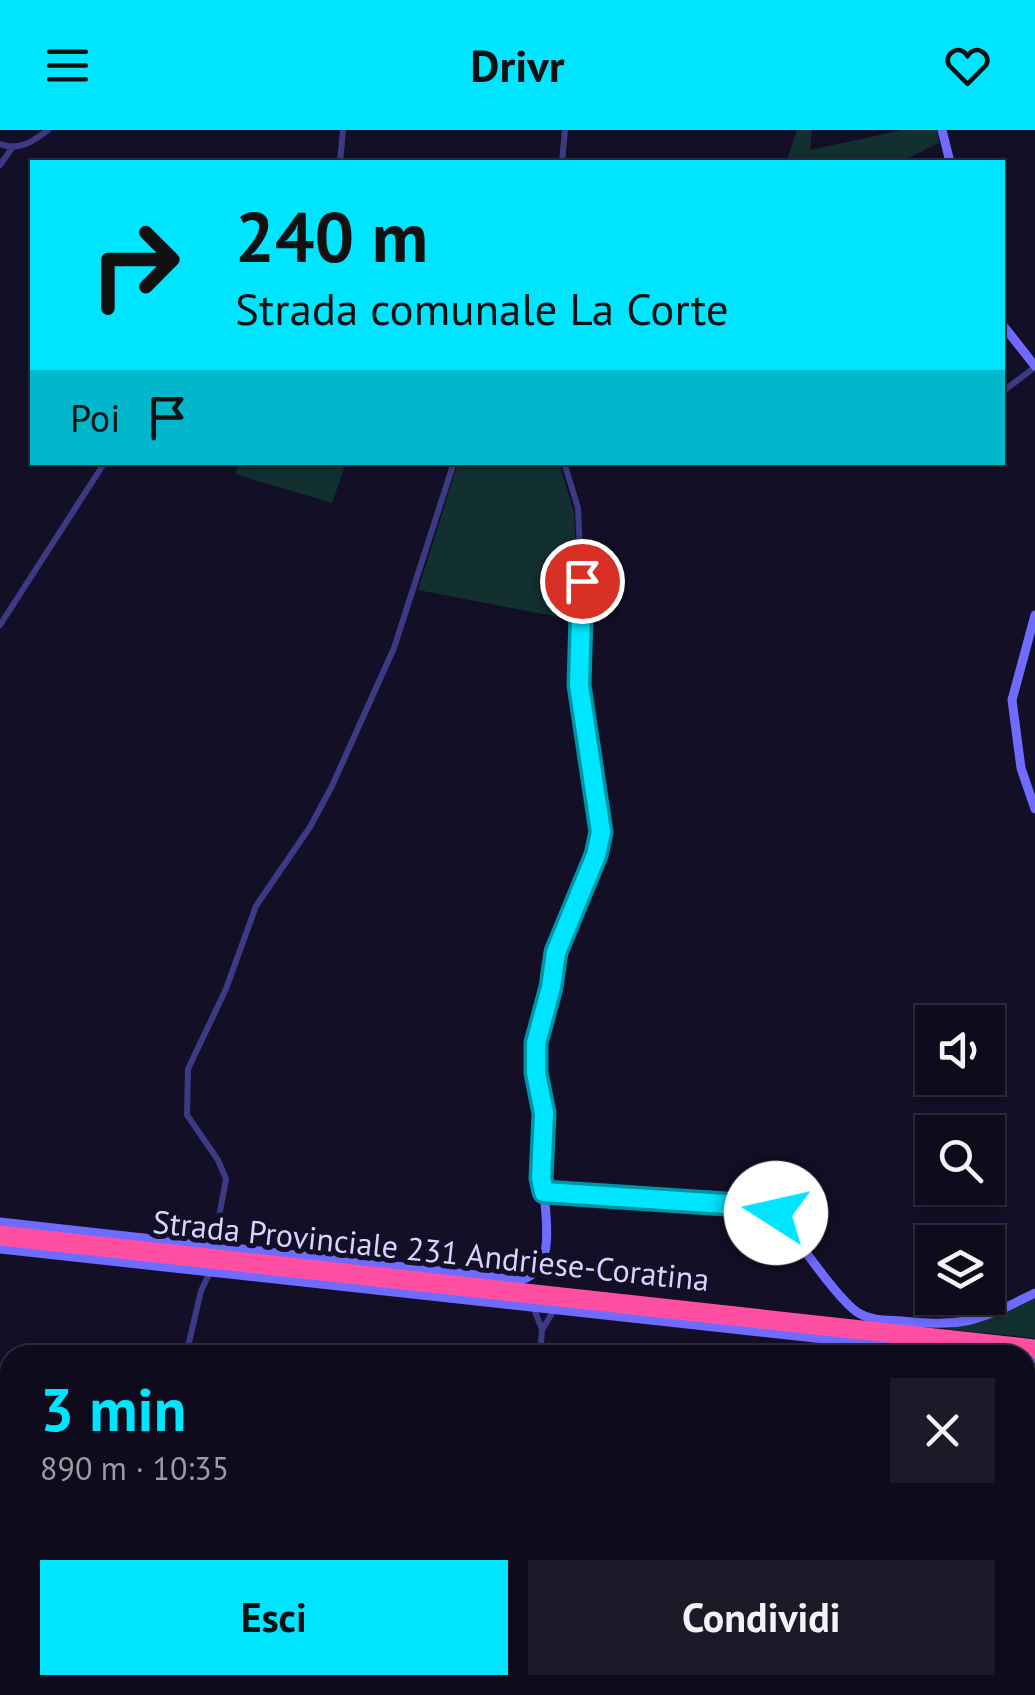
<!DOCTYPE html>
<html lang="it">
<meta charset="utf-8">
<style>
:root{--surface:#0e0b1c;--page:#1c1929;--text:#f1f3f6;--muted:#9b9ba3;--line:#2e2b3b;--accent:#00e5ff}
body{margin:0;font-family:"PT Sans",sans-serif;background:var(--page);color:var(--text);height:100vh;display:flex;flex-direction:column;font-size:38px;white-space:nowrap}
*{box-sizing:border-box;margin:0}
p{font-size:32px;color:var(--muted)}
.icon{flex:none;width:55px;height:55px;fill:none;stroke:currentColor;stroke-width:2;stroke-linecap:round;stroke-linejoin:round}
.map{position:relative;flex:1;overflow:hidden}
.panel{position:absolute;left:0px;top:1215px;width:1035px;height:350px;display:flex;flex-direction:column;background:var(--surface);border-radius:30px 30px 0 0;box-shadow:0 2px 8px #0004,0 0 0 2px var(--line)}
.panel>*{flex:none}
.banner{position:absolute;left:30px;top:30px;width:975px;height:305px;border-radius:0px;box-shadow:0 2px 8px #0004,0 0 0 2px var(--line);background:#00e5ff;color:#111;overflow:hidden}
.controls{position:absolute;left:915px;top:875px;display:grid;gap:20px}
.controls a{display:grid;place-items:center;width:90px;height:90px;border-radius:0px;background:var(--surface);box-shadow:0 2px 8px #0004,0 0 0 2px var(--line);font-size:50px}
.pin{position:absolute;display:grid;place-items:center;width:85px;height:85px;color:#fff;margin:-42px;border:5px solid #fff;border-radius:50%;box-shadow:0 2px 10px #0007}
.me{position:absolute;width:110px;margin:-55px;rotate:280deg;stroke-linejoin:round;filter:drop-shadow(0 0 8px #0008)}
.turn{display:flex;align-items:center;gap:35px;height:210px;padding:0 40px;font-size:45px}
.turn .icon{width:130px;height:130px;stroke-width:2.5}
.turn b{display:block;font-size:70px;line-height:85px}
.then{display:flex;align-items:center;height:95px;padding:0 40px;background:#0003;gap:20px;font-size:38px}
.round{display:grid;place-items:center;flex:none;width:105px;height:105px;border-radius:0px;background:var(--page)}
.summary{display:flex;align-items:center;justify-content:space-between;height:170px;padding:0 40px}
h1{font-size:60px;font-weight:800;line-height:75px;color:var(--accent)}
.button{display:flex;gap:20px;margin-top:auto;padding:20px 40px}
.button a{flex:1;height:115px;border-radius:0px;background:var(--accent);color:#111;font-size:40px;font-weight:800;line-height:115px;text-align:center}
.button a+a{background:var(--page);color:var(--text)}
header{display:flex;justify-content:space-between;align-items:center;height:130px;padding:0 40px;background:var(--accent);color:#111;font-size:45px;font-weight:800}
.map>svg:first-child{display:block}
</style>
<header><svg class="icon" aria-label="menu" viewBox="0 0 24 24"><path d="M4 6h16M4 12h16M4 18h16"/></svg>Drivr<svg class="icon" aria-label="heart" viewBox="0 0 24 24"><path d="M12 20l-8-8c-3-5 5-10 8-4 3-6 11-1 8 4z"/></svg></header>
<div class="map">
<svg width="1035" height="1565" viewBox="0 0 1035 1565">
<rect width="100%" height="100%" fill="#130f26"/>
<path fill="#12302f" d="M797,0H812L810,20L903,0H937L939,13L900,32H786Z
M239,333V332L346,333L332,373L235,344Z
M458,333H559L574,382L579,491L418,460Z
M1035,1167V1208L944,1199L982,1192Z"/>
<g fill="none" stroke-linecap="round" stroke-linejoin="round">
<path stroke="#3d3a85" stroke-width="6" d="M0,14C20,21 32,12 48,0
M340,32L343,0
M562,32L565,0
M0,35L12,18
M1002,262L1035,237
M0,495L105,332
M544,1062L541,1047L543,974L536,943L537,913L559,811L597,725L601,702L579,555L583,487L578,378L564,332
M205,1115L217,1098L226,1049L218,1030L187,985L188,939L226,859L256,776L310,697L332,656L394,518L454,332
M533,1177L542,1199
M186,1225L201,1161L210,1142
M540,1225L542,1200L554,1180
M0,1544L10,1522
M464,1555L467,1565"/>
<path stroke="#6f6bff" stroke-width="9" d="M942,0L950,32
M1002,194L1035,236
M1035,485L1012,570L1021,638L1035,679
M0,1092L521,1150C556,1140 546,1090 544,1062L556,1060L770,1079L779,1085C797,1109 835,1166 857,1182C870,1191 887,1190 902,1191C964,1198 981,1190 1035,1163
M0,1119L970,1225
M1025,1231L1035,1232"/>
<path stroke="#ff4fa3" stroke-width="11" d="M0,1101L1035,1215
M0,1110L1035,1223"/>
</g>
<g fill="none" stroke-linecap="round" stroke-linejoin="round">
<g stroke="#0095a6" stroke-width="25">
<path id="route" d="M582,451L579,555L601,702L596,725L556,822L551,857L536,913V943L544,983L541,1048L544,1062L756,1076L776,1083"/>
</g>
<use href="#route" stroke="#00e5ff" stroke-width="18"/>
</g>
<g text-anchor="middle" stroke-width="10" stroke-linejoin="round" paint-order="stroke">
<g font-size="32" fill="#d9d4ff" stroke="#130f26">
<text transform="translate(431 1121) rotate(6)" y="11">Strada Provinciale 231 Andriese-Coratina</text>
</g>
</g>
</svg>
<div class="controls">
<a><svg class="icon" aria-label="sound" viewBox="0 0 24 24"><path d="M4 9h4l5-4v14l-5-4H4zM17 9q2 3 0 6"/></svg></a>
<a><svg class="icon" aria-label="search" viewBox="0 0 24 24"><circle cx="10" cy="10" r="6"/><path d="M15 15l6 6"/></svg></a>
<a><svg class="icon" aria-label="layers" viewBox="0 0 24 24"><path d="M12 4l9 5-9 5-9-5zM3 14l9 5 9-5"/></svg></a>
</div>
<div class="pin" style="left:582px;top:451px;background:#d93025"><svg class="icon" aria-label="arrive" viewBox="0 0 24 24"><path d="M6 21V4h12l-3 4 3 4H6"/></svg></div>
<svg class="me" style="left:776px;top:1083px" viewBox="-20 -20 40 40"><circle r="19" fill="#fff"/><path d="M0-13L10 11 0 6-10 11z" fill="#00e5ff"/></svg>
<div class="banner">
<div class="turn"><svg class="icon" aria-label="right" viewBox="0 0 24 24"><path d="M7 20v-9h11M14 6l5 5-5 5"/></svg><div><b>240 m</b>Strada comunale La Corte</div></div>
<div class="then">Poi<svg class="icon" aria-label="arrive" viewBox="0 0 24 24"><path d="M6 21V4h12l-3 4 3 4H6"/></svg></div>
</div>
<section class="panel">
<div class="summary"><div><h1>3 min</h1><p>890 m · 10:35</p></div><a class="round"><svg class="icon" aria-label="close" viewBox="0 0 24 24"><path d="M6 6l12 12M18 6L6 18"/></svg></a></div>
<div class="button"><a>Esci</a><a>Condividi</a></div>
</section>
</div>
